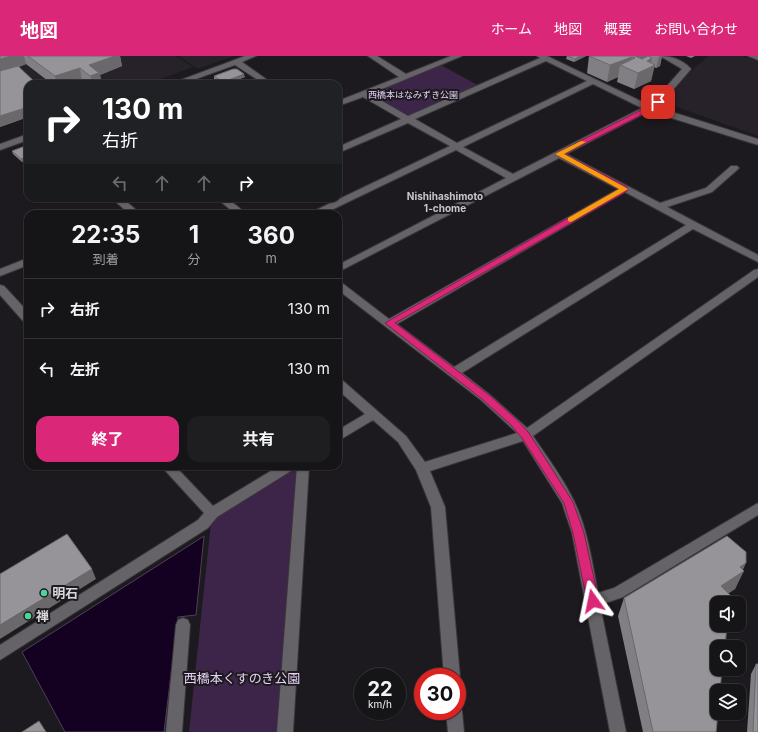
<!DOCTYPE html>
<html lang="ja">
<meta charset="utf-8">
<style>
:root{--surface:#151416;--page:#1e1d1f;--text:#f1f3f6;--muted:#9d9ea1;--line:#343335;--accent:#db2777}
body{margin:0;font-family:Inter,"Noto Sans JP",sans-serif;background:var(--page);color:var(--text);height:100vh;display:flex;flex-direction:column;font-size:15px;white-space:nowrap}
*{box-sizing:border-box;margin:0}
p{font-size:13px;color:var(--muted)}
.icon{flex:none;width:22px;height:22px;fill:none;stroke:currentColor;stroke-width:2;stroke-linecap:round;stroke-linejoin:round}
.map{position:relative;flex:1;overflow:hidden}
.side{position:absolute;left:24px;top:154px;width:318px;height:260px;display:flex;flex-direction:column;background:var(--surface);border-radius:12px;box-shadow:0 1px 3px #0004,0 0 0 1px var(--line)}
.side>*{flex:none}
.guide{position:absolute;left:24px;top:24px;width:318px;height:122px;border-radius:12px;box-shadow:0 1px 3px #0004,0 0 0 1px var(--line);background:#202124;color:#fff;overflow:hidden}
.tools{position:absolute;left:710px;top:540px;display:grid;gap:8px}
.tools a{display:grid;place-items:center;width:36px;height:36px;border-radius:8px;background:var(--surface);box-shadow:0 1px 3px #0004,0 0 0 1px var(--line);font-size:20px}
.speed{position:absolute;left:354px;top:612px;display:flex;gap:8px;font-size:20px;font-weight:700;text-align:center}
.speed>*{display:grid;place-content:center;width:52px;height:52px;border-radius:50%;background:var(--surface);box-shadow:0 1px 3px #0004,0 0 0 1px var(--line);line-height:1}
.speed small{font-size:10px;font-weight:400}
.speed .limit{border:6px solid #d22;background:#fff;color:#111}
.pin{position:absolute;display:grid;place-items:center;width:34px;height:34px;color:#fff;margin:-17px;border-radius:8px;box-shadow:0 2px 6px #0006}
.me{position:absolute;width:44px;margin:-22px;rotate:348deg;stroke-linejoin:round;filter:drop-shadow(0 0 3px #0008)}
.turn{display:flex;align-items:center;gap:14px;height:84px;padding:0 12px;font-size:18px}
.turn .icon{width:52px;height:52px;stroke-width:2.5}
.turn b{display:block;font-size:28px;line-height:34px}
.lanes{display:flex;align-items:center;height:38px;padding:0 12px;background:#0003;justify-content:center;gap:20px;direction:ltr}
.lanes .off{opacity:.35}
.eta{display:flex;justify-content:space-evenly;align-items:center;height:68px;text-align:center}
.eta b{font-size:24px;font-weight:700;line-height:28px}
.button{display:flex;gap:8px;margin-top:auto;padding:8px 12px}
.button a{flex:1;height:46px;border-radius:12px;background:var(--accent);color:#fff;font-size:16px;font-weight:700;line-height:46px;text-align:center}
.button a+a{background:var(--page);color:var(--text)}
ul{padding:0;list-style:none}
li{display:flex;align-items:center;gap:12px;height:60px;padding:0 12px;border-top:1px solid var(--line)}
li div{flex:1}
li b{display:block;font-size:15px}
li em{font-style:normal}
header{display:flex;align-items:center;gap:24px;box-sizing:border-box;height:56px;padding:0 20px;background:var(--accent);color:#fff}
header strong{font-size:19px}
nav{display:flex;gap:22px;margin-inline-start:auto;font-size:14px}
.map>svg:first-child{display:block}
</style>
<header>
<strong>地図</strong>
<nav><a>ホーム</a><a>地図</a><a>概要</a><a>お問い合わせ</a></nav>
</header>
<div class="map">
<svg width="758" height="676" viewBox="0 0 758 676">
<rect width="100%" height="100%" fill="#1c1a1e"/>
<path fill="#27212a" d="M0,0H176L193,11L147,28H35Z
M178,0H234L198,13Z
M709,0H743L758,5V80L663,46L696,10Z"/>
<path fill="#3d254a" d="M439,8L481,31L409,63L363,38Z
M289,410H296L302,421L285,676H189L212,457Z"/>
<path fill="#140021" stroke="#4f4058" d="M204,480L196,559L178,561L164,676H65L22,596Z"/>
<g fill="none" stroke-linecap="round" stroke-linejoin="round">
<g stroke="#39373a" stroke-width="2">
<path id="minor" d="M245,0H256L242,6L273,28H264L235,9L182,28H170Z
M368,0H377L406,18L451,0H462L370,38L408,60L540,2L537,0H547L649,49L653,46L682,13L660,0C672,0 683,4 691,13L659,50L656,51L758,83V89L649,55L566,98L660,147L706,132L731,110H737L739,112L737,114L712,136L667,151L758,199V206L693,173L462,317L489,338L527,372L754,214L758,213V221L533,380C547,401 563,422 574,445C588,474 592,506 598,537L614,532L758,447V459L623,541L600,549L626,676H610L572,477L562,447L523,385L430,415L445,451L460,621L457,626V621H444L431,451L416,414L398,386L373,364L338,385V374L365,358L338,334V323L342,324L406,380L425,406L517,377L481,344L338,234V226L342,227L389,263L618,133L559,102L338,216V209L506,122L456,94L323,158H310L312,156L450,90L408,67L338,97V91L401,63L363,41L338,50V45L399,21ZM546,5L587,25L457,87L415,63ZM593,28L642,52L513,118L463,91ZM625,136L686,169L454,311L397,268Z
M748,0H758V4Z
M28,78V84L0,94V88Z
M111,142H122L141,158H130Z
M216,142H227L247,158H236Z
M28,202V209L0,220V213Z
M0,229L4,230L28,256V267L24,266L0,239Z
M161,410H175L213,450L279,410H295L294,413L217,461L208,472L0,604V589L198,464L204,457Z
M297,410H309L293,676H277Z
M183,562L188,564L190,569L182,676H166L176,569L178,564Z
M457,649L460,650L462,655L464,676H448L446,655H457Z"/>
</g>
<use href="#minor" fill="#666368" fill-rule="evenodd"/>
</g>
<path fill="#827f84" d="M0,0H120L122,10L100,19L102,28H88L82,24L72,28H52L26,8L19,11L28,28V61L0,71Z
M567,0H586L574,6L566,3Z
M589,0H662L660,10L656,12L654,11L651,25L634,33L617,26L618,21L607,26L587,17Z
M686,0H695L691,2Z
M214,20L245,21L226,28H221L214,23Z
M28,89V104L22,106L13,98L12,95Z
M28,105V112L26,110L25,106Z
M743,514L735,533L728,537L716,676H643L618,560L624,542Z
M756,608L758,676H747L751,618Z"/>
<path fill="#6a686b" d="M11,0H24L26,8L0,17V3Z
M115,0H120L122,10L100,19L102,28H92L89,9Z
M580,0H586L574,6L575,3Z
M635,0H650L649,4L652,2L650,11L655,9L651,25L634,33L638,17Z
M659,0H662L660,10L656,12Z
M632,1L629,13L620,9L618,21L607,26L610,9Z
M80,12L82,24L72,28H56L55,20Z
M244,18L245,21L226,28H223V26Z
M28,51V61L0,71V60Z
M28,100V104L22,106L21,103Z
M746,507L742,516L744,515L735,533L713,548L721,530L740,511Z
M92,513L96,523L0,583V569Z"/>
<path fill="#979499" stroke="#6a686b" d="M0,0H11L0,3Z
M28,0H115L89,9L99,17L90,20L80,12L55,20Z
M568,0H580L575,3Z
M589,0H635L642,3L648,0L652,2L647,5L655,9L638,17L620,9L635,2L632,1L610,9Z
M18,10L37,28H28V51L0,60V15Z
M233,13H237L244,18L223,26L214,20Z
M28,89V100L21,103L12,95Z
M28,105V110L25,106Z
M67,478L92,513L0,569V518Z
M727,480L746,496V507L740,511L744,515L721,530L730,539L729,547H717V569H727L725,591H717V613H722L720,635H717V657H718L716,676H653L624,542Z
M756,608H758V676H753Z
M39,665L46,676H22Z"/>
<path fill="#db2777" stroke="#8e194d" d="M655,45L661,46L651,54L564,98L627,131V135L395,267L489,339L517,364L529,377L573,446L584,477L599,545L597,548L593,549L589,548L587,545L573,477L564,447L522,382L511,369L482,343L385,267L619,133L555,98L647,51Z"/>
<path fill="#f59e0b" d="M581,85L586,86L564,98L628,133L571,166L568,165V162L619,133L555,98Z"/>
<g fill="#4bd49b" stroke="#1c1a1e" stroke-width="1.5">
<circle cx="44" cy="537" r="4"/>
<circle cx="28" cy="560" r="4"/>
</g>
<g text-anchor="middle" stroke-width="4" stroke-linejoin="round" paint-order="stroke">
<g font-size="9" fill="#e6d0f4" stroke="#1c1a1e">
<text x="413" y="42">西橋本はなみずき公園</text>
</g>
<g font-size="10" font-weight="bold" fill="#c9c6cc" stroke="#1c1a1e">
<text x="445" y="144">Nishihashimoto<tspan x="445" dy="12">1-chome</tspan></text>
</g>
<g font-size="13" font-weight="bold" fill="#d8d7d9" stroke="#1c1a1e" text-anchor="start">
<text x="52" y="542">明石</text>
<text x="36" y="565">禅</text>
</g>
<g font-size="13" fill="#e6d0f4" stroke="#1c1a1e">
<text x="242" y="627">西橋本くすのき公園</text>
</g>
</g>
</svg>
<div class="tools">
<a><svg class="icon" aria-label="sound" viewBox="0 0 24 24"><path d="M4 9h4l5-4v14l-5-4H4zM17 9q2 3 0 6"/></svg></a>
<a><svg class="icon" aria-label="search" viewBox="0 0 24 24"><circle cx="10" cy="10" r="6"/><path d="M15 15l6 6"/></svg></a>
<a><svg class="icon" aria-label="layers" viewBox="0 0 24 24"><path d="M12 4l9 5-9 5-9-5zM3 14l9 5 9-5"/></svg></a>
</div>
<div class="speed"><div>22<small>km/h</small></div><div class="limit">30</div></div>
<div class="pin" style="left:658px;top:46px;background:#d93025"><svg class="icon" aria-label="arrive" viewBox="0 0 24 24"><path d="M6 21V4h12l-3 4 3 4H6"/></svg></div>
<svg class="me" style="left:593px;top:545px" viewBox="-20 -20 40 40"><path d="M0-17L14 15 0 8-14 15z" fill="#db2777" stroke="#fff" stroke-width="4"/></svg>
<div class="guide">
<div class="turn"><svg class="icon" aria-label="right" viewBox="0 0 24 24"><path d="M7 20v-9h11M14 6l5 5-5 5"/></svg><div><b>130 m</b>右折</div></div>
<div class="lanes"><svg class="icon off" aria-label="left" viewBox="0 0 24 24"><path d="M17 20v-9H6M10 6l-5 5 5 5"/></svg><svg class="icon off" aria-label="ahead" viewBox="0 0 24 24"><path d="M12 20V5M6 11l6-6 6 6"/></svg><svg class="icon off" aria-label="ahead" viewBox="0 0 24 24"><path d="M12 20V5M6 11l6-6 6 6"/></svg><svg class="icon" aria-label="right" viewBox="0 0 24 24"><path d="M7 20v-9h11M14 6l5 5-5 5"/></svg></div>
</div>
<section class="side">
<div class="eta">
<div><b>22:35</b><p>到着</p></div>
<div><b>1</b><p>分</p></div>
<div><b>360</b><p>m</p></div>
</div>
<ul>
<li><svg class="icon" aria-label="right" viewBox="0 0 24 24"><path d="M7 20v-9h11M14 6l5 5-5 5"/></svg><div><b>右折</b></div><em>130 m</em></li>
<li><svg class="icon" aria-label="left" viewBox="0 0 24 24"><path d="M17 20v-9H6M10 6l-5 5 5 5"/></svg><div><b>左折</b></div><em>130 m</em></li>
</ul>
<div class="button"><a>終了</a><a>共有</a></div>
</section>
</div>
